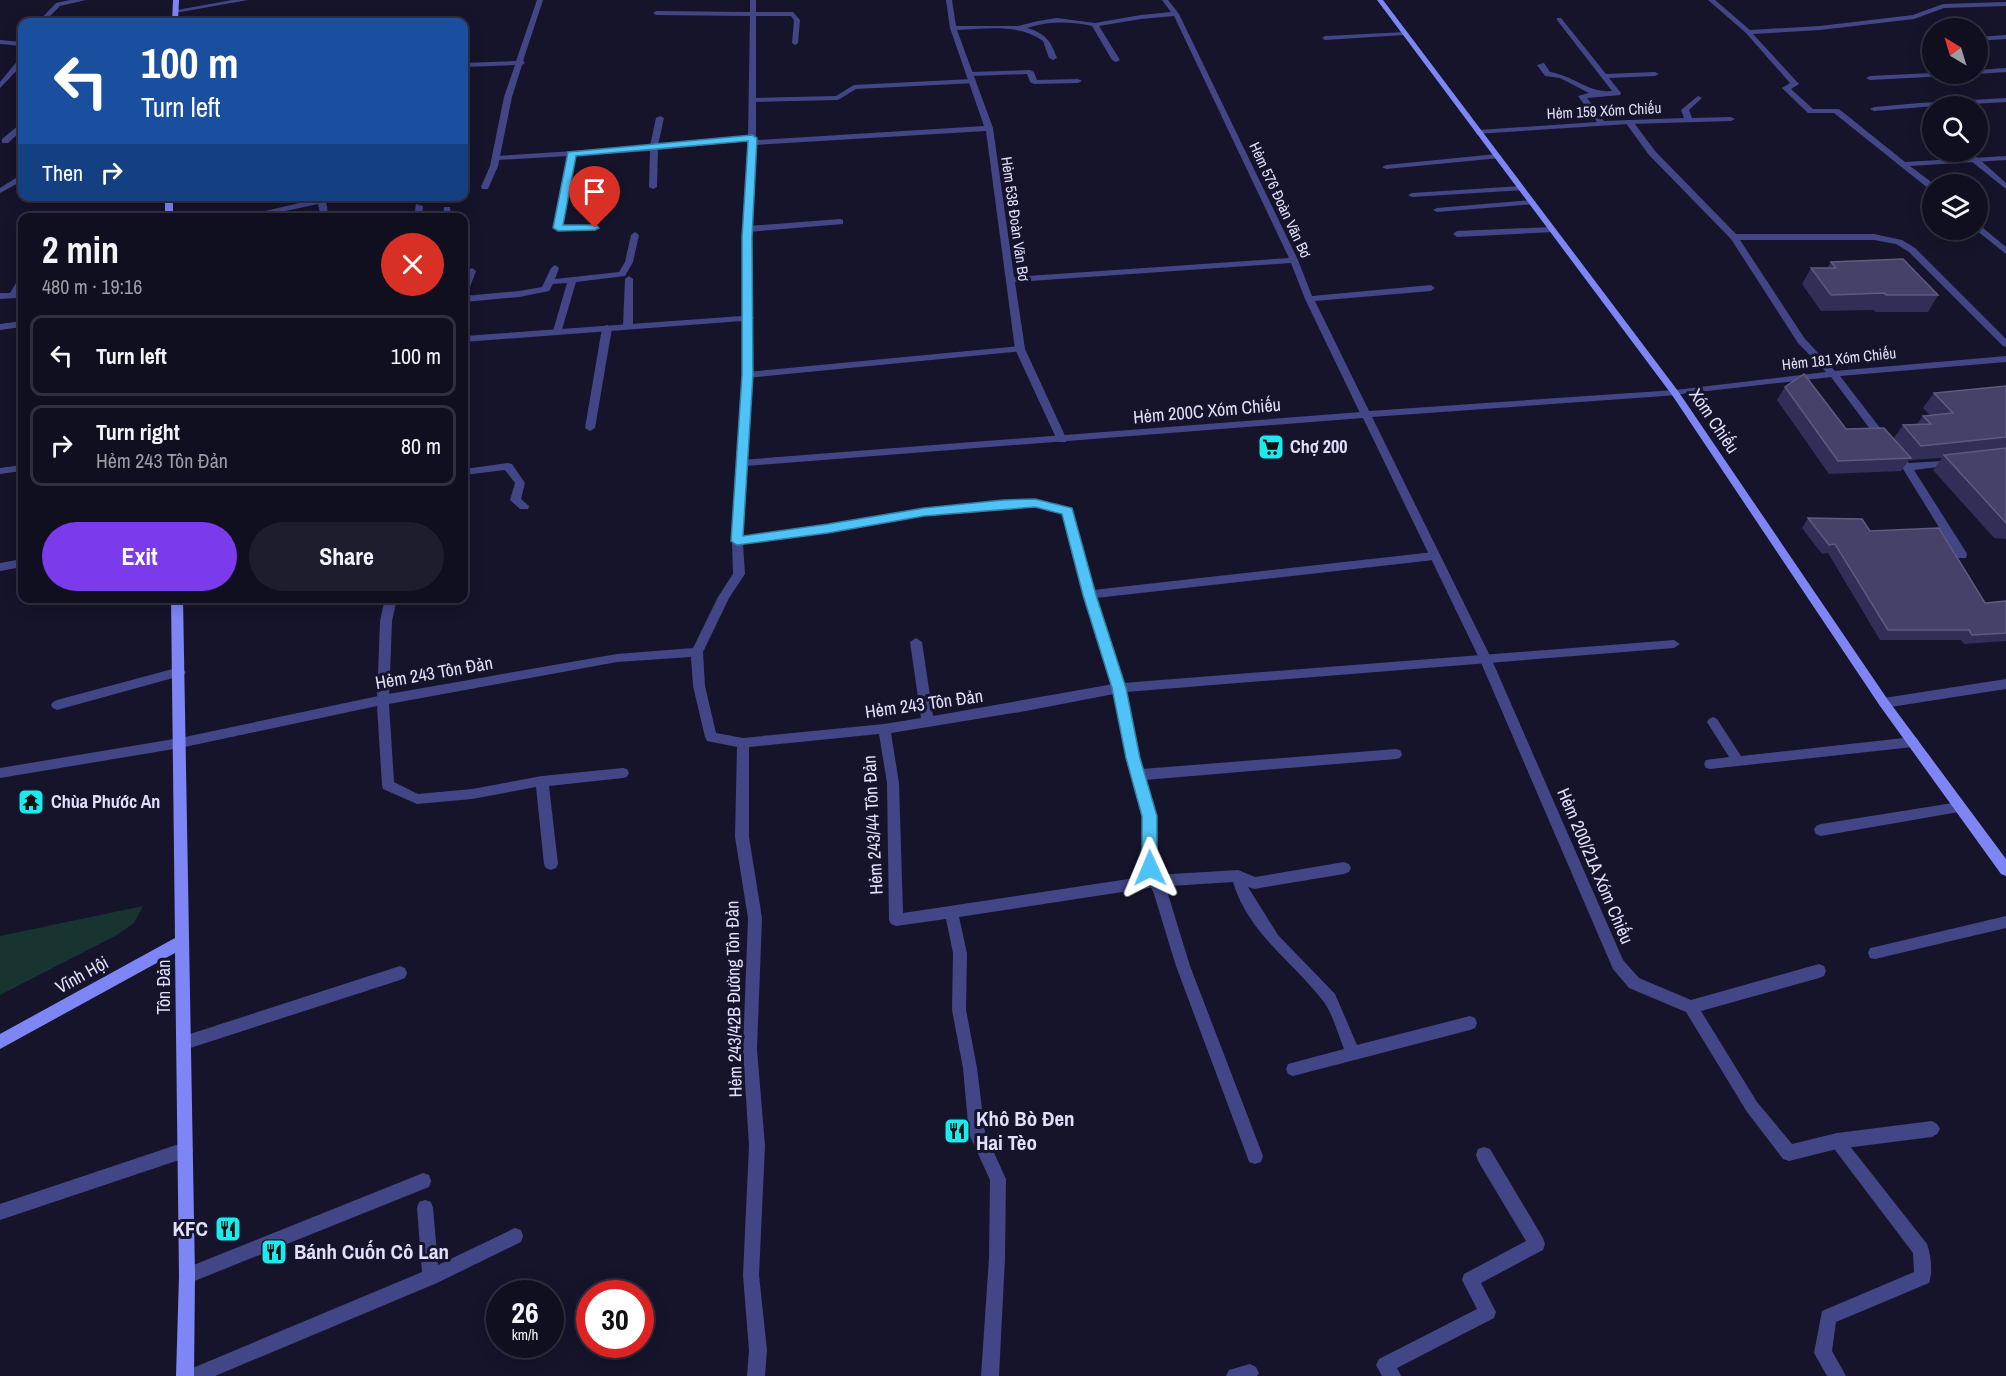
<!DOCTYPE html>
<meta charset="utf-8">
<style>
:root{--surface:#100f20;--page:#1e1d2d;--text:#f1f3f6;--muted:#9c9ca5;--line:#302f3e;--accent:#7c3aed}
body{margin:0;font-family:"Archivo Narrow",sans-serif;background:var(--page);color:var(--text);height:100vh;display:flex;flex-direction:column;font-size:22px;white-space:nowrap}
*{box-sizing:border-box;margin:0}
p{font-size:20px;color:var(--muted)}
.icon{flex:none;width:33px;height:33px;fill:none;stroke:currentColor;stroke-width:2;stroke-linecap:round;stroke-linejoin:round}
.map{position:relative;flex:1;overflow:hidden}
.side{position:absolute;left:18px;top:213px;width:450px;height:390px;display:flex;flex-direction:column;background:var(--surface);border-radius:12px;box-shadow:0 3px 15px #0003,0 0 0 2px var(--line)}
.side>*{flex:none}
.banner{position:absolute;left:18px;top:18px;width:450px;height:183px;border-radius:12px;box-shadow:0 3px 15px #0003,0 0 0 2px var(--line);background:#1a4fa0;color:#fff;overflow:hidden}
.needle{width:39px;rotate:322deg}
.buttons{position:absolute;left:1922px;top:18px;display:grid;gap:12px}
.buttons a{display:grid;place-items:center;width:66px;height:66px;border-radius:50%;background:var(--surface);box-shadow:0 3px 15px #0003,0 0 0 2px var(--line);font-size:30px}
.speed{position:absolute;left:486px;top:1280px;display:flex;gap:12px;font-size:30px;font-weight:700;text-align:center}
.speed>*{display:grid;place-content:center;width:78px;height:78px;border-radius:50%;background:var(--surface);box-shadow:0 3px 15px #0003,0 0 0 2px var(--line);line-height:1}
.speed small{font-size:15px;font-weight:400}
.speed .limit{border:9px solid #d22;background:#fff;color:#111}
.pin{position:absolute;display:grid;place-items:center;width:51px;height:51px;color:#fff;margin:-62px -26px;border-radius:50% 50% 50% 0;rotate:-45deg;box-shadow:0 0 6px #0007}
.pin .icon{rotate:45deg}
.me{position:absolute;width:66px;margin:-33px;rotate:359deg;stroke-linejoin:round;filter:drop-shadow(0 0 4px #0008)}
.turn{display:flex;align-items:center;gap:21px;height:126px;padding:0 24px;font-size:27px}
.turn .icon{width:78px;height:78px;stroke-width:2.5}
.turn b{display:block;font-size:42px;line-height:51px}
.then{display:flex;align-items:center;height:57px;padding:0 24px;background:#0003;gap:12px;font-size:22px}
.round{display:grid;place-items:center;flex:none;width:63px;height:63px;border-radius:32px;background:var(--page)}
.overview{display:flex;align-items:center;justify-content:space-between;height:102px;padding:0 24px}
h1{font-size:36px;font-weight:800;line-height:45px}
.primary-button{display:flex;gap:12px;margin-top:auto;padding:12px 24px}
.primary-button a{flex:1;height:69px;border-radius:36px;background:var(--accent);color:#fff;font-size:24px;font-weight:800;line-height:69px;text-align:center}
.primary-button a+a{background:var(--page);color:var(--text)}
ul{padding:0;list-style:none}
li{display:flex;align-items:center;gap:18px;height:81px;margin:0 12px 9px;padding:0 12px;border:3px solid var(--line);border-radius:12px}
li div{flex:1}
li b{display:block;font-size:22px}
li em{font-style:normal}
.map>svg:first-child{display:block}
</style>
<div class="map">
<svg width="2006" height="1376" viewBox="0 0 2006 1376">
<rect width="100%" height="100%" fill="#16142b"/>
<path fill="#173431" d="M143,906L134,923L117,935L0,995V936Z"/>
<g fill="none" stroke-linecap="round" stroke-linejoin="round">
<path fill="#424686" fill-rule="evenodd" d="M70,0H86L60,6L44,22H38L56,3Z
M232,0H248L175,13L172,11Z
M537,0H543L523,61L525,63L522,65L512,97L498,166L488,189H482L481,187L490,166L504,97L515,65L464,67V63L516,61Z
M1708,0H1715L1750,30L1820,26L1913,15L1943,4L2006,2V6L1944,8L1914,19L1820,30L1753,34L1799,84L1791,89L1813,109H1839L1905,162L2006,156V160L1910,166L1934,184H1932V189H1929L1834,113H1808L1782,88L1790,83L1746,33Z
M275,17L277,18V20L234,22L237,20Z
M1557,18H1561L1606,74L1655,72L1659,74L1655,76L1609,78L1621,93L1620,95L1587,98L1604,121L1684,118L1681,110L1698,96L1702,98L1689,110L1692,118L1731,117L1735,119L1731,121L1629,124L1476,134V130H1479L1597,122L1578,96L1589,93L1560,78L1545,76L1537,65L1544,63L1550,72C1574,76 1588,93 1612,91L1557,20Z
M2006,35V39L1977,41V37Z
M0,40L22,42V46L0,44Z
M19,59H22V65L0,88V82Z
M1030,70L1034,72L1037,80L1078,79L1082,81L1078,83L1034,84L1030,82L1027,74L970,76L966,74L970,72Z
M972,79L976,81L975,83L856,89L838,100L753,102L749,100L753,98L836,96L854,85Z
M1920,103H1923V107L1874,111L1870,109L1874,107Z
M19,125H22V130L8,143H2V139Z
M19,176H22V181L0,193V188Z
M317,196H325L329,218H321L318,204L253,218H235L317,199Z
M416,204L423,206L422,218H414Z
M444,207H450L451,218H443Z
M840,219L843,220V224L748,232L744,229L748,226Z
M1977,223L2006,247V254L1976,230Z
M635,232L639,235L633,262L625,276L576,282L561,333L558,334L553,331L567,283L553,284L549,291L519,297L464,302V296L519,291L542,287L551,268L555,265L559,268L555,279L619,272L625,262L631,235Z
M472,268L476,271L468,292L464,295C464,285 463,272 472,268Z
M629,276L633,279V326L628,329L623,326L625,279Z
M22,277V287L16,298L0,299V293H10L19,278Z
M22,321V327L0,330V324Z
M607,325L612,328L595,428L590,431L585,428L602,328Z
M1020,346L1025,349L1023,351L747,378L742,375L747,372Z
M1675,390L1678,391V395L1372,417L1491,658L1623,960L1639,978L1691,1000L1819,964L1824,966L1826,971L1824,976L1819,978L1701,1011L1757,1102L1792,1144L1837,1133L1932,1121L1937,1124L1940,1129L1937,1134L1932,1137L1837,1149L1789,1161L1783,1159L1747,1112L1686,1012L1629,988L1613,969L1479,658L1363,418L746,466L743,536L828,525L924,508L1003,501L1035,499L1072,508L1073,511L1068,515L1035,507L924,516L828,533L743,544L745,574L729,598L703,652L705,686L716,733L743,738L884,724L921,718L910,642L916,638L922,642L933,716L1119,683L1123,685L1125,688L1123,691L1119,693L1026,711L891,733L899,783L903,913L1155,875L1238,870L1255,877L1344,862L1349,864L1351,868L1349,872L1344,874L1254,889L1248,887L1278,935L1335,994L1357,1045L1470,1016L1475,1018L1477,1023L1475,1028L1470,1030L1293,1076L1288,1074L1286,1069L1288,1064L1344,1049C1338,1034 1333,1015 1324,1002C1293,962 1248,933 1233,882L1155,887L959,917L967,953L966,1010L977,1068L985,1133L1006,1179L1005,1258L999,1376H981L989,1258L990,1180L969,1134L963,1068L952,1010L953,953L946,919L896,926L891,924L889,920L887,783L879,734L749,747V837L762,918L757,1049L765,1146L759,1275L767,1350L765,1376H747L749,1350L743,1275L749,1146L743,1049L748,918L735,837L737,747L707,741L705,737L693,686L691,657L617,662L389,704L394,782L418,794L472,789L542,776L623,768L627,769L629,773L627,777L623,778L549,786L558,864L556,868L551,870L546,868L544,864L536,787L472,799L417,804L383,789L382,785L377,706L180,748L0,778V768L180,738L383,695L617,654L693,648L718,597L733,574L732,541L736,463L741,460L1361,412L1365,410L1369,411Z
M508,463L512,464L525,483L521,499L529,506L528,509H520L510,500L515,483L505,470L464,475V469Z
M22,465V471L0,474V468Z
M22,559V567L0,571V563Z
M180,667L186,672L184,675L57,710L53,708L51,705L53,702L57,700Z
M2006,679V689L1884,708L1880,706L1878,703L1880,700L1884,698Z
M400,966L405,968L407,973L405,978L400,980L184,1050L179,1048L177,1043L179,1038L184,1036Z
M1484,1147L1490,1149L1543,1238L1545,1244L1543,1250L1481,1283L1496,1312L1494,1318L1397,1368L1401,1376H1382L1376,1365L1379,1359L1477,1309L1462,1280L1464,1274L1526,1241L1478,1161L1476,1155L1478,1149Z
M1250,1364L1256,1367L1259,1373L1257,1376H1226L1229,1370Z"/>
<path fill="#424686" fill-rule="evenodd" d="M750,0H756V12H793L800,20L798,43L795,45L792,43L794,20L791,16H756V140L984,126L950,28L946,0H952L956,26H1018L1038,21L1057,18L1095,23L1141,15L1171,12L1162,0H1168L1179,14L1298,260L1312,296L1431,285L1435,288L1431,291L1315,301L1370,413L1368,415L1365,416L1360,413L1305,299L1291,263L1015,282L1025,349L1067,440L1066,442H1058L1015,349L986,131L755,145L751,237L752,316L754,318L752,320V375L745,465L741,466L736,463L742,375V321L464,342V336L742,316L743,237L748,141L658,150L657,187L653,189L649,187L650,151L576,156L563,225H598L599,227L595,230L558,231L554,228L568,156L497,160L493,158L497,156L650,146L656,118L660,116L664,118L658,145L748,136L750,16L656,15L653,13L656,11L750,12ZM1174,16L1289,258L1014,277L993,128L957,30C985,29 1019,23 1043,41L1049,58L1053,60L1057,58C1051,41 1045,33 1027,28C1048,21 1071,21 1092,26L1112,60L1116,62L1120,60L1099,26L1141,19Z
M1406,32V34L1404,35L1325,40L1322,38L1325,36Z
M2006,68V72L1977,74H1974H1977V70Z
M1932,73L1951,74L1947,76L1870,80L1866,78L1870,76Z
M2006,98V102L1920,107L1916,105L1920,103Z
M1626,120H1632L1655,151L1736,234H1874L1902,240L1915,248L2006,339V347L2003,346L1909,252L1896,244L1874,240H1740L1805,339L1835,371L2006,356V362L1840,376L1887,437L1888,439L1883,442L1879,441L1831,377L1672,395V391L1675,390L1826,372L1798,343L1731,239L1649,155L1625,122Z
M1497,154L1501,156L1500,158L1386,169L1382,167L1386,165Z
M1971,157H1977L2006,183V189L1971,161Z
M1521,186L1525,188L1524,190L1412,197L1408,195L1412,193Z
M1532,200L1536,202L1535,204L1437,212L1433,210L1437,208Z
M1552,227L1555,228V232L1457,237L1453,234L1457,231Z
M1896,452L1900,453L1909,463L1958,460L1959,462L1958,464L1954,465L1914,470L1966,552L1967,555L1966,558H1958L1903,469L1891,455Z
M1068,507L1073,511L1093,590L1434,552L1439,556L1434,560L1096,598L1123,683L1674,640L1680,644L1674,648L1126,692L1142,769L1396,749L1400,750L1402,754L1400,758L1396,759L1145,780L1156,817L1157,868L1168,894L1190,966L1263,1156L1261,1162L1255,1164L1249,1162L1247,1156L1176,966L1154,894L1143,868L1142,817L1127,758L1113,688L1083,595L1063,511Z
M385,598H397L392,621L389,700L387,703H379L377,700L380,621Z
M1713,717L1717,719L1741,756L1913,737L1917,738L1919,742L1917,746L1913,747L1710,769L1706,768L1704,764L1706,760L1729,757L1707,722L1709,719Z
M1959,802L1964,803L1965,807L1964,811L1959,812L1821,836L1816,834L1814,830L1816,826L1821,824Z
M2006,916V928L1875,959L1870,958L1868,953L1870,948L1875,947Z
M1837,1133L1842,1136L1927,1244C1931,1255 1933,1272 1929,1283L1836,1322L1832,1351L1846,1376H1827L1814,1353L1822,1311L1914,1272L1913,1253L1832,1146L1829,1141L1832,1136Z
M185,1142L191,1144L193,1150L191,1156L0,1220V1204Z
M423,1173L429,1175L431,1181L429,1187L187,1284L181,1282L179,1276L181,1270Z
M425,1200L431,1202L433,1208L438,1265L515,1228L521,1230L523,1236L521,1242L437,1283L215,1376H185L188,1370L422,1272L417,1208L419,1202Z"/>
<path fill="#7e85f5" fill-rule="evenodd" d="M173,0H179L178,22H172Z
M1377,0H1383L1678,391L1888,700L2006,859V876L2001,874L1880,706L1672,395Z
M165,196H173V218H165Z
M171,598H183L195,1276L194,1376H176L179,1276L175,953L0,1049V1034L175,938Z"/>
</g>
<path fill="#332e57" d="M1831,262L1938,295L1928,312H1876L1874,310L1821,311L1802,284L1811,268H1827Z
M2006,386V539L1994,538L1933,470L1942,458L1909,460L1901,471L1829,474L1777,400L1785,387L1846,429L1894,438L1903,425H1916L1923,416L1930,415L1923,408L1934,393Z
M1808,518L1870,531L1985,603L2006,601V641L1964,644L1961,640H1880L1828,553L1822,554L1802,528Z"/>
<path fill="#464168" stroke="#5e5a80" stroke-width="1.5" d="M1903,259L1938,295H1886L1884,293L1831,295L1811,268H1836L1831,262Z
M1804,374L1846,429L1884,428L1911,458L1838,461L1785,387Z
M2006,386V437L1921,446L1903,425L1931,424L1923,416L1953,413L1934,393Z
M2006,448V523L1944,455Z
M1808,518L1862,519L1870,531L1939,528L1985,603L2006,601V633L1972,635L1969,630H1888L1835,544L1829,545Z"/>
<path fill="#4fc3f7" stroke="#337fa1" stroke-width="1.5" d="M752,135L757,138L752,237L753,375L743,536L828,524L924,508L1003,500L1035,499L1072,508L1096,595L1126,688L1140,758L1157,816V868L1155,872L1150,874L1144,872L1142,868V816L1126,758L1112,688L1083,595L1062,514L1035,507L924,516L828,533L737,545L731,541L742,375V237L748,141L576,156L563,225H595L599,228L595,230L558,231L553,228L568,152Z"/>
<defs>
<g id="supermarket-square" transform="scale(1.35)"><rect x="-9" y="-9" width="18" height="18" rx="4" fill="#1bebed" stroke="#16142b"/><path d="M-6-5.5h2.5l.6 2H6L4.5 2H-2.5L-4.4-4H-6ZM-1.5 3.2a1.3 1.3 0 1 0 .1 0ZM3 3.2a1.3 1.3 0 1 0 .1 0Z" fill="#111"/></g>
<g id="temple-square" transform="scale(1.35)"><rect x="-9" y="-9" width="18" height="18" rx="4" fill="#1bebed" stroke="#16142b"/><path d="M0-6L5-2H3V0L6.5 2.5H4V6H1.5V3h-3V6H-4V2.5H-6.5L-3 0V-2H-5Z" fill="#111"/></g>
<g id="restaurant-square" transform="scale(1.35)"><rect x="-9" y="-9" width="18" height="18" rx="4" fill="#1bebed" stroke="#16142b"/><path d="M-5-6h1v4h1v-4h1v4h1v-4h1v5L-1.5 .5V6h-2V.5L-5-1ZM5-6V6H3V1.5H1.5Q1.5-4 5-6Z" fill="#111"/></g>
</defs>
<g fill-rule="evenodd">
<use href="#supermarket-square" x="1271" y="447"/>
<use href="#temple-square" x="31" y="802"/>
<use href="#restaurant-square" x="957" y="1131"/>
<use href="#restaurant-square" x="228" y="1229"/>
<use href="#restaurant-square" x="274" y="1252"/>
</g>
<g text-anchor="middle" stroke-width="6" stroke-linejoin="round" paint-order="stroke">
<g font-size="15" fill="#e0e0fd" stroke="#16142b">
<text transform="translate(1604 111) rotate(-3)" y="5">Hẻm 159 Xóm Chiếu</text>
<text transform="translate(1280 200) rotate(65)" y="5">Hẻm 576 Đoàn Văn Bơ</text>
<text transform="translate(1015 219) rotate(82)" y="5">Hẻm 538 Đoàn Văn Bơ</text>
<text transform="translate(1839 359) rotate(-6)" y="5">Hẻm 181 Xóm Chiếu</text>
</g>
<g font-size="18" fill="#e0e0fd" stroke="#16142b">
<text transform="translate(1207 411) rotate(-5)" y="6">Hẻm 200C Xóm Chiếu</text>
<text transform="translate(1714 421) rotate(56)" y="6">Xóm Chiếu</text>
<text transform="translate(434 673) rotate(-10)" y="6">Hẻm 243 Tôn Đản</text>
<text transform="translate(924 704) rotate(-8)" y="6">Hẻm 243 Tôn Đản</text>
<text transform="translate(873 825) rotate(-93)" y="6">Hẻm 243/44 Tôn Đản</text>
<text transform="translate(1595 866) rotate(67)" y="6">Hẻm 200/21A Xóm Chiếu</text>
<text transform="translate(82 975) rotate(-29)" y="6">Vĩnh Hội</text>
<text transform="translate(164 987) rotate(-90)" y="6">Tôn Đản</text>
<text transform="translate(734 999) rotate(-91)" y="6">Hẻm 243/42B Đường Tôn Đản</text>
</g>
<g font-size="18" font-weight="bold" fill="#e0e0fd" stroke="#16142b" text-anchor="start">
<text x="1290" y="453">Chợ 200</text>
<text x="51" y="808">Chùa Phước An</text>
</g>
<g font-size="21" font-weight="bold" fill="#e0e0fd" stroke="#16142b" text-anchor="start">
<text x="976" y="1126">Khô Bò Đen<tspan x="976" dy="24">Hai Tèo</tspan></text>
<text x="208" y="1236" text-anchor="end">KFC</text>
<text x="294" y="1259">Bánh Cuốn Cô Lan</text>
</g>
</g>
</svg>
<div class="buttons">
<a><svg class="needle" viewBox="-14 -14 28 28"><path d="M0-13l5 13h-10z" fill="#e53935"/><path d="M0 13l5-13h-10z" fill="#9c9ca5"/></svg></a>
<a><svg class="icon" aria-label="search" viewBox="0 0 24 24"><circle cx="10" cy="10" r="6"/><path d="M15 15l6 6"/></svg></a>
<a><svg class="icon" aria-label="layers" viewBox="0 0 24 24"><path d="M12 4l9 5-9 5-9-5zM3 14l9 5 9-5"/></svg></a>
</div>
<div class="speed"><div>26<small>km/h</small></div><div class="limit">30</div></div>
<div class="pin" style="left:595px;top:228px;background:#d93025"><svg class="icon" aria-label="arrive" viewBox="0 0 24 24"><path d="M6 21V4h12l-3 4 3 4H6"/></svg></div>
<svg class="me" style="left:1150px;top:868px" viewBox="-20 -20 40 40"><path d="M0-17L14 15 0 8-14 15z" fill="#4fc3f7" stroke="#fff" stroke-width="4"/></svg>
<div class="banner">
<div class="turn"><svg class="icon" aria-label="left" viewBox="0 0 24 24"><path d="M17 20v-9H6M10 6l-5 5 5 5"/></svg><div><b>100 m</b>Turn left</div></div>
<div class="then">Then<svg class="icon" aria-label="right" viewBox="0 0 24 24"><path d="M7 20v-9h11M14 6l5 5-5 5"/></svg></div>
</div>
<section class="side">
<div class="overview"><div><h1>2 min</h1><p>480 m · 19:16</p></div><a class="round" style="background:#d93025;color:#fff"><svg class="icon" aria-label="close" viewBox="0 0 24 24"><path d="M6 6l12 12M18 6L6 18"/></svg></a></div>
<ul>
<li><svg class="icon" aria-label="left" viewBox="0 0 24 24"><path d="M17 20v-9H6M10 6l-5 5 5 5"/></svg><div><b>Turn left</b></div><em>100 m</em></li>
<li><svg class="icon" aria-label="right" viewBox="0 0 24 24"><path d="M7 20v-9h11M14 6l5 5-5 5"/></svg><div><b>Turn right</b><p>Hẻm 243 Tôn Đản</p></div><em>80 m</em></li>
</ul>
<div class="primary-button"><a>Exit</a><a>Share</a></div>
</section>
</div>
